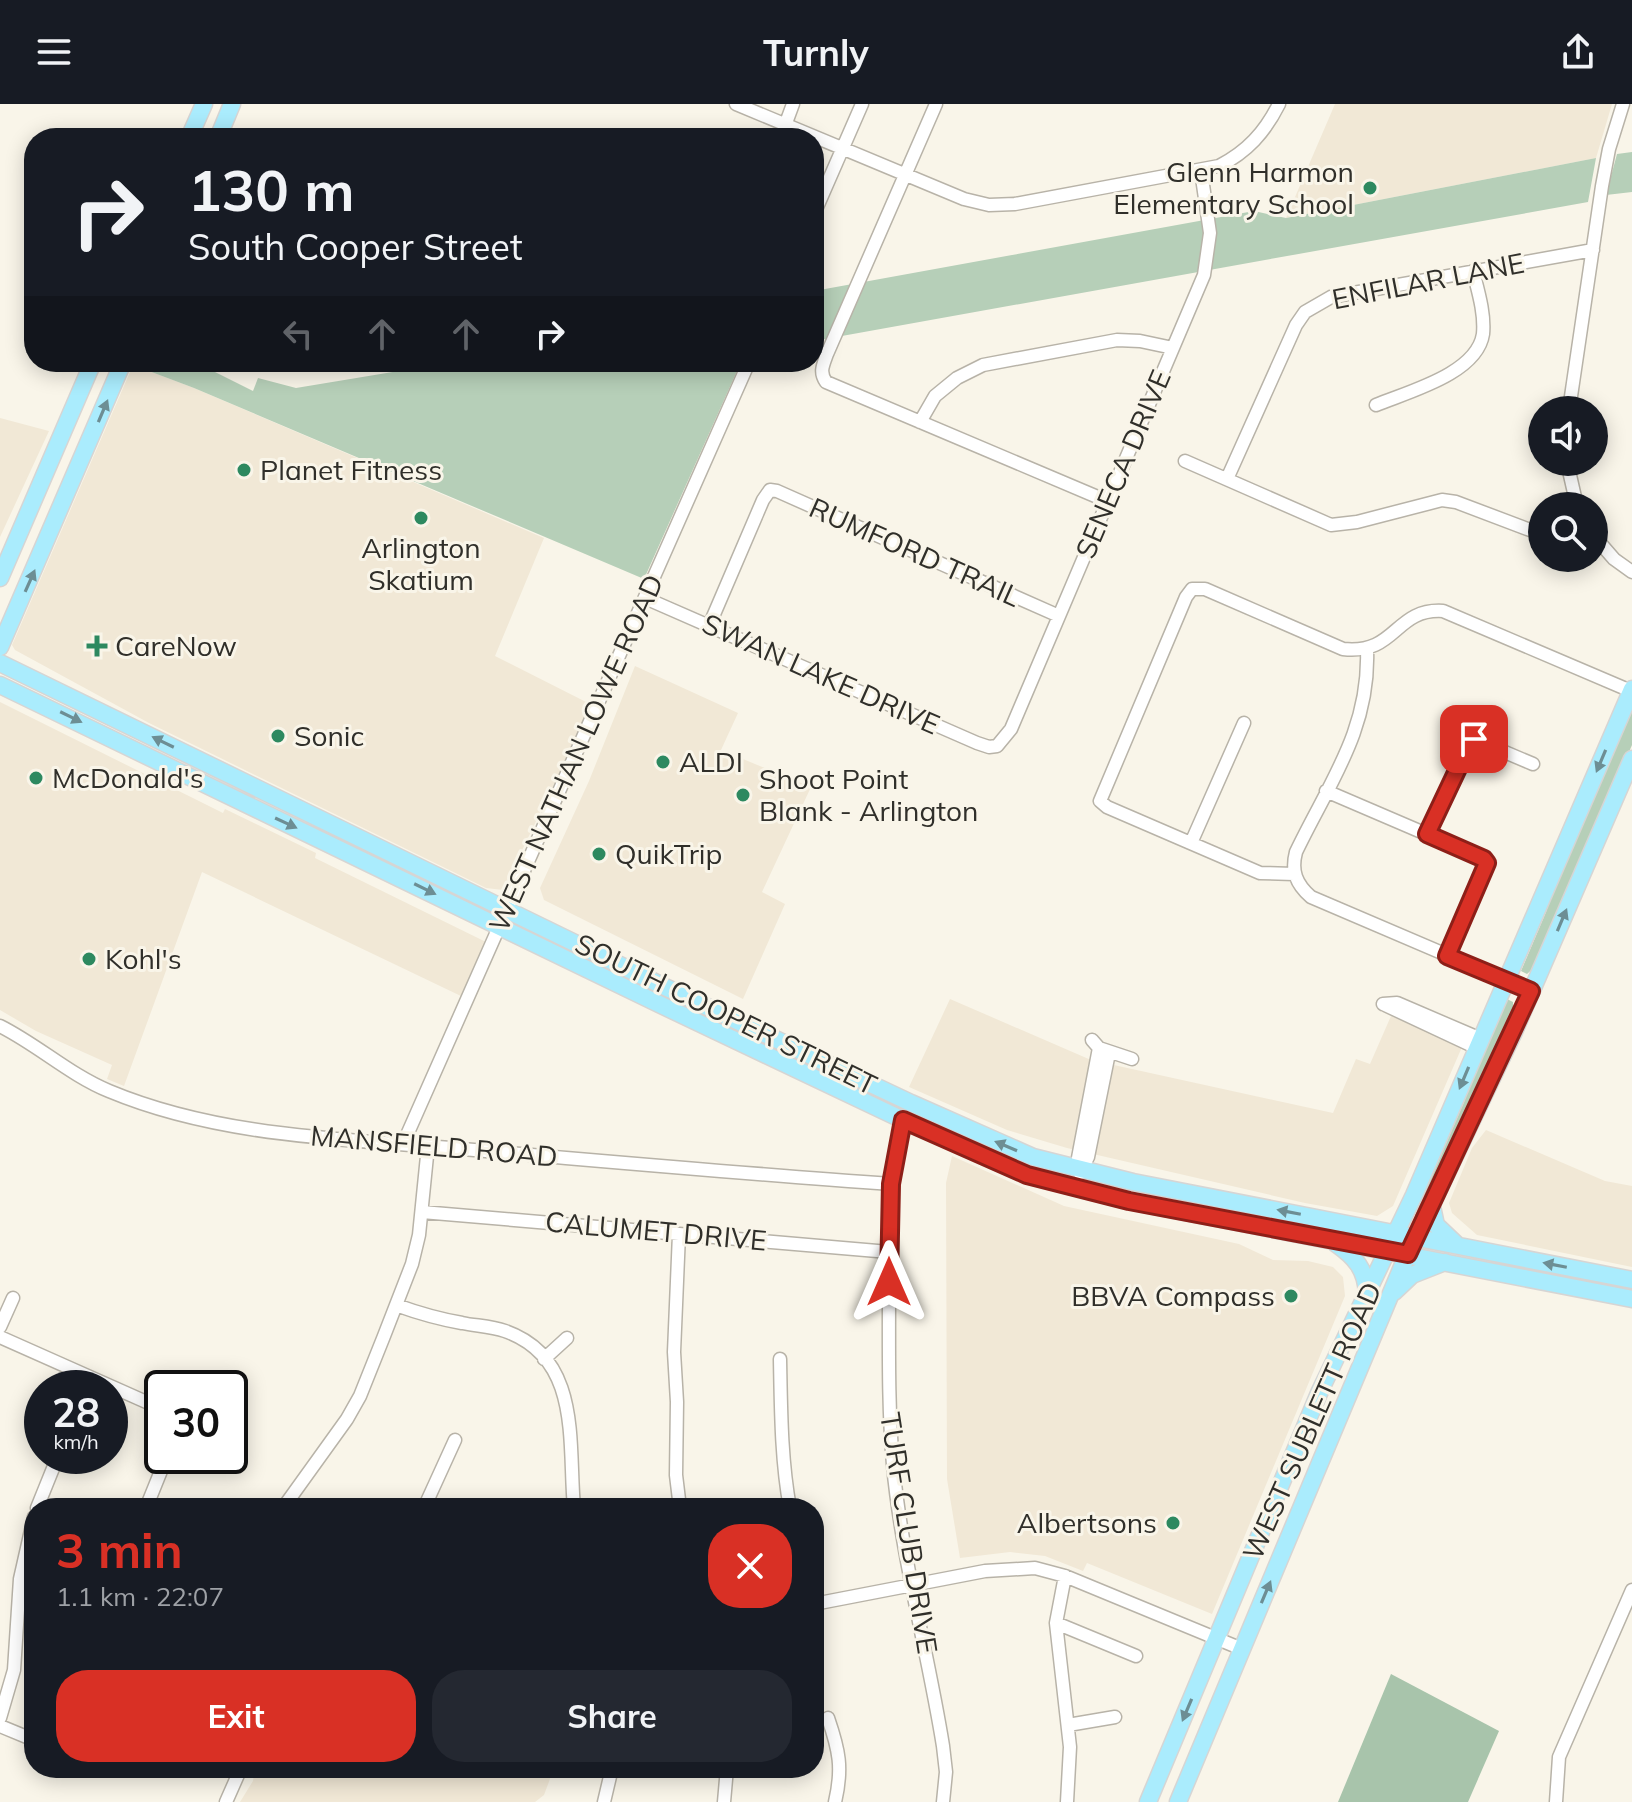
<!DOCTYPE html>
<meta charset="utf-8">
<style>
:root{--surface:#171b24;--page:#242831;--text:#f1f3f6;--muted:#9ea1a6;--accent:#d93025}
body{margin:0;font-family:Mulish,sans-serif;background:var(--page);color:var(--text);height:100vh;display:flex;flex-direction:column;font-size:30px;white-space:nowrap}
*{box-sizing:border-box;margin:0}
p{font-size:26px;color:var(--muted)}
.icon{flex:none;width:44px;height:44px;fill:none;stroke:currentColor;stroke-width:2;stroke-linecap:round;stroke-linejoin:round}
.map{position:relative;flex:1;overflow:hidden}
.panel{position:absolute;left:24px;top:1394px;width:800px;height:280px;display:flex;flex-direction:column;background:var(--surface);border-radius:32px;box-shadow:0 4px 20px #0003}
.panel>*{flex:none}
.banner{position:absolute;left:24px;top:24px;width:800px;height:244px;border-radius:32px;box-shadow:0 4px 20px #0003;background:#171b24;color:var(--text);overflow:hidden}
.fabs{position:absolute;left:1528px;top:292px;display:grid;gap:16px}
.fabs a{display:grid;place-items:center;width:80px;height:80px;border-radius:50%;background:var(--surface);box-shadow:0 4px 20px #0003;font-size:40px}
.speed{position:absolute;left:24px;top:1266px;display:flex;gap:16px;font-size:40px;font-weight:700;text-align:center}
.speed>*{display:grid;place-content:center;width:104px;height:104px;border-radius:50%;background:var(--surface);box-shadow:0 4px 20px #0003;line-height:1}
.speed small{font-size:20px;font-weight:400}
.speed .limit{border:4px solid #111;border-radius:12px;background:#fff;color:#111}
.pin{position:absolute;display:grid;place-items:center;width:68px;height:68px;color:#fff;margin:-34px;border-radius:16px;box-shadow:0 4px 12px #0006}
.me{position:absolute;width:88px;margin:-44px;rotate:0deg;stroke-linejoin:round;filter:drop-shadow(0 0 6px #0008)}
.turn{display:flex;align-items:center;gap:28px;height:168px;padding:0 32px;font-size:36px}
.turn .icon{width:104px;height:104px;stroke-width:2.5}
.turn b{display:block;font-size:56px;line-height:68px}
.lanes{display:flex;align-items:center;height:76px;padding:0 32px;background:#0003;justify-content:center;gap:40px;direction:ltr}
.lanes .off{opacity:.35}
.round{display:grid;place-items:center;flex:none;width:84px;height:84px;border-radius:32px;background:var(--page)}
.overview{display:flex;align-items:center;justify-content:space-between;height:136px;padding:0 32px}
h1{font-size:48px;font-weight:700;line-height:60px;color:var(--accent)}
.button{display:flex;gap:16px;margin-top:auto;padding:16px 32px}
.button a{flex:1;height:92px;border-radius:32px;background:var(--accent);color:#fff;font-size:32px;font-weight:700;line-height:92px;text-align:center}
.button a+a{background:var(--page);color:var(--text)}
header{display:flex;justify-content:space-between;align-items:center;height:104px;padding:0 32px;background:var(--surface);font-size:36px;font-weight:700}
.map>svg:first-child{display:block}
</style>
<header><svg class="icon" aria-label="menu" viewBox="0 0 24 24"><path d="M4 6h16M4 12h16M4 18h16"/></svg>Turnly<svg class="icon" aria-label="share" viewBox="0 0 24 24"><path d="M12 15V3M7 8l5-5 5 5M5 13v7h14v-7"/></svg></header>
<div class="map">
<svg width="1632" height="1698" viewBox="0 0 1632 1698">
<rect width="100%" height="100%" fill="#f9f5e9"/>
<path fill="#f1e8d6" d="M1335,0H1612L1596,54L1286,114Z
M133,261L194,284L544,434L495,552L592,601L503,786L486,784L149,619L15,546L12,541Z
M0,314L49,327L0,433Z
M635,562L738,609L721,646L811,683L762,788L785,800L743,895L544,796L540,784L589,677Z
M0,598L223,709L225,705L316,749L315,754L486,838L463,893L202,768L124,982L107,975L112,961L36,927L0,906Z
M950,895L1091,956L1333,1009L1356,955L1370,960L1391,912L1462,943L1393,1102L1377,1112L1305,1099L1067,1044L1007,1026L909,983Z
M1486,1026L1605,1077L1632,1082V1163L1477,1131L1452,1109L1449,1099L1472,1044Z
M952,1052L1064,1102L1239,1140L1273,1156L1308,1157L1333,1163L1343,1173L1345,1192L1212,1510L1087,1459L1083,1467L1045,1452L1010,1448L960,1454L947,1375L946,1079Z
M255,1664H554L544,1691L535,1698H240L253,1677Z"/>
<path fill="#b6cfb8" d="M1632,48V88L1606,91L1617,50Z
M1596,54L1588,98L814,237V187L1254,107L1286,114Z
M134,258H195L253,287L258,274L296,284L453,258H741L644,475L194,284L133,261Z
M1632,599V641L1535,863L1527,870L1521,867L1546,808L1557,774Z
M1507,895L1513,898V904L1474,1001L1421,1114L1415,1111L1464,998L1481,947Z"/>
<path fill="#a8c4ab" d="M1391,1570L1499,1627L1468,1698H1338Z"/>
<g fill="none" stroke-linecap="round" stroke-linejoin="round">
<g stroke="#b8b3a8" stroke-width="15">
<path id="minor" d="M736,0L964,95L989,101L1015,100L1219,62C1247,48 1265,28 1279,0
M936,0L827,250C823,261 819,268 826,278L1107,397
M786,19L793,0
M814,110L862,0
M1376,301C1407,288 1477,270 1483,230C1485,209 1478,187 1473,167
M1569,306L1602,82L1609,45L1623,0
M920,318L935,292L957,274L983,261L1117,236L1140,237L1173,244
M1185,357L1331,421L1357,418L1442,396L1456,398L1530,426L1542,425
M1567,358L1577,402
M1227,375L1296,221L1305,208L1331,193L1593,146
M1594,432L1614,455L1632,468
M645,494L977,639L989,643L997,642L1011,625L1204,171L1210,129L1201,67
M709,522L763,396L770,386L777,387L1059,512
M1367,546C1370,626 1329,679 1296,748C1291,767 1296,780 1311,793L1531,887
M1326,687L1480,753L1487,759L1447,852
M1427,730L1470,639L1474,635L1533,660
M1191,739L1244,619
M1294,770L1260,769L1107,703L1100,697L1186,493L1192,485H1205L1343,545C1397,551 1394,504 1443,507L1631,587
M1383,900L1397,899L1481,935
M1383,900L1477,944
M0,922C38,941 70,971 109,987C219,1033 344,1035 461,1045C604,1057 747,1070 891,1080
M1092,936L1099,944L1132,955
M903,1016C889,1072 889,1127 889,1185C889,1244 888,1302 893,1361C902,1456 928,1548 943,1642L946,1668L943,1698
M403,1040L749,258
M1081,1065L1078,1054L1099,944
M1080,1069L1088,1053L1109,949
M422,1108L889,1148
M679,1130L674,1248L677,1298L676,1371L680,1404
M396,1201C418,1209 439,1215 462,1219C476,1222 491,1222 505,1227C582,1254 568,1339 574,1404
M0,1223L13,1194
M0,1233L162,1305
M544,1255L567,1234
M780,1255C781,1305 781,1355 790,1404
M37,1404L58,1352
M146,1404L167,1352
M283,1404L347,1315L360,1292L384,1232L412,1160L419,1131L428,1042
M424,1404L455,1336
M1065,1472L1056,1519L1070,1643L1067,1698
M814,1500L985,1467L1035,1464L1065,1472L1242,1545
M1056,1519L1136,1552
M0,1614L14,1566L20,1475L34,1413
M828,1614C839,1646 843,1664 835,1698
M1068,1621L1115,1613
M0,1622L34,1636
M226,1698L241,1664
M604,1698L612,1664
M724,1698L727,1664
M1556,1698L1559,1653L1632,1486"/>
</g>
<g stroke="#d6d5d4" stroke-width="19">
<path id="major" d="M189,34L204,0
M218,34L232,0
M0,474L93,258
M0,543L123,258
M0,559L663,882L911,999L1033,1053L1133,1078L1632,1176
M0,581L659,900L903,1016L1027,1071L1129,1097L1632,1195
M1431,1098L1436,1121L1456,1140
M1335,1139C1355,1153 1366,1165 1367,1190
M1394,1188L1412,1171L1445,1158
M1148,1698L1320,1287L1414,1091L1632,585
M1178,1698L1402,1163L1513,930L1632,655"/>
</g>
<use href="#minor" stroke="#fff" stroke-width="12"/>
<use href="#major" stroke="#aaecfd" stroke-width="16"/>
</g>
<defs><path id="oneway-solid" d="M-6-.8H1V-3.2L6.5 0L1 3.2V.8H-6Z" transform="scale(2)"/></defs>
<g fill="#6d8e94">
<use href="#oneway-solid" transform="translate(103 307) rotate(-67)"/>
<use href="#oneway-solid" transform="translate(30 477) rotate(-66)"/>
<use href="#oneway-solid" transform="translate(71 613) rotate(26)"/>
<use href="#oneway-solid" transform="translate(163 638) rotate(-154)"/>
<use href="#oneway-solid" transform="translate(1601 657) rotate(113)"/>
<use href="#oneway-solid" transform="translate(286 719) rotate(25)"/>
<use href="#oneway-solid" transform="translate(425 785) rotate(26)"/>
<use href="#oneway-solid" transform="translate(1562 816) rotate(-67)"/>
<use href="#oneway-solid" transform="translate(1464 974) rotate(113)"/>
<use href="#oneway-solid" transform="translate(1006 1042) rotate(-157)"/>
<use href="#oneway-solid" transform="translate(1289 1108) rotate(-169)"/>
<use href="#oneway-solid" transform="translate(1555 1161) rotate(-169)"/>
<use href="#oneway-solid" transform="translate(1266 1488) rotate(-67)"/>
<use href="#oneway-solid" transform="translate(1187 1606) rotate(113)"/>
</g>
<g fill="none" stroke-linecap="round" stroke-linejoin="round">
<g stroke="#8d1f18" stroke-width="20">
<path id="route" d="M889,1178L891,1080L903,1016L1027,1071L1129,1097L1408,1150L1531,887L1447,852L1487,759L1484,755L1427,730L1470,639L1474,635"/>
</g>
<use href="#route" stroke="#d93025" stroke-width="14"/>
</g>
<g fill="#2d8960" stroke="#f9f5e9" stroke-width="3">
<circle cx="1370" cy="84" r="8"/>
<circle cx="244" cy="366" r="8"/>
<circle cx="421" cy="414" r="8"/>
<path d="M93 530h8v8h8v8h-8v8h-8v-8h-8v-8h8z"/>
<circle cx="278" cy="632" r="8"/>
<circle cx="663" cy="658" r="8"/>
<circle cx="36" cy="674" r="8"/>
<circle cx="743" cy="691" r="8"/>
<circle cx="599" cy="750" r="8"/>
<circle cx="89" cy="855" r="8"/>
<circle cx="1291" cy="1192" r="8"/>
<circle cx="1173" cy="1419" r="8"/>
</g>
<g text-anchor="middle" stroke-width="6" stroke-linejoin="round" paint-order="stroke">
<g font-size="28" fill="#302f2a" stroke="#f9f5e9" text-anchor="start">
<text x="1354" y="78" text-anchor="end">Glenn Harmon<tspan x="1354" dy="32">Elementary School</tspan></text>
<text x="260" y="376">Planet Fitness</text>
<text x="421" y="454" text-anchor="middle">Arlington<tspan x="421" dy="32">Skatium</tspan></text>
<text x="115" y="552">CareNow</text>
<text x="294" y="642">Sonic</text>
<text x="679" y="668">ALDI</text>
<text x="52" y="684">McDonald's</text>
<text x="759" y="685">Shoot Point<tspan x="759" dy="32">Blank - Arlington</tspan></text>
<text x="615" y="760">QuikTrip</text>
<text x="105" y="865">Kohl's</text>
<text x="1275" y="1202" text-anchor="end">BBVA Compass</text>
<text x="1157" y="1429" text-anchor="end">Albertsons</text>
</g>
<g font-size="28" fill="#302f2a" stroke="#f9f5e9">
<text transform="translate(1428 177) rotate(-11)" y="10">ENFILAR LANE</text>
<text transform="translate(1123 360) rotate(-67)" y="10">SENECA DRIVE</text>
<text transform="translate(915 448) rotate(24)" y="10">RUMFORD TRAIL</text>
<text transform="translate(821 570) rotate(24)" y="10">SWAN LAKE DRIVE</text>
<text transform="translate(576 649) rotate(-66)" y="10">WEST NATHAN LOWE ROAD</text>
<text transform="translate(726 910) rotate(26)" y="10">SOUTH COOPER STREET</text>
<text transform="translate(434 1042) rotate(5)" y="10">MANSFIELD ROAD</text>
<text transform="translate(656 1127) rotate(5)" y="10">CALUMET DRIVE</text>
<text transform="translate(1312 1317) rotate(-66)" y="10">WEST SUBLETT ROAD</text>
<text transform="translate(909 1429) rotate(81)" y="10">TURF CLUB DRIVE</text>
</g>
</g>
</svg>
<div class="fabs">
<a><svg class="icon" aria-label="sound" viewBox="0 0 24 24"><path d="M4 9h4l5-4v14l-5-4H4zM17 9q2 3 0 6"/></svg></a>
<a><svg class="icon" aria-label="search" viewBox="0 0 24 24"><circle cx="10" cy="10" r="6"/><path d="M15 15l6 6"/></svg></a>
</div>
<div class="speed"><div>28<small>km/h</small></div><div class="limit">30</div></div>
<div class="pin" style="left:1474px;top:635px;background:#d93025"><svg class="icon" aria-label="arrive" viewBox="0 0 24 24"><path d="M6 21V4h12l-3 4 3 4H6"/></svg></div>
<svg class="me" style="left:889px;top:1178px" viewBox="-20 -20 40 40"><path d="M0-17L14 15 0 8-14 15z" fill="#d93025" stroke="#fff" stroke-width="4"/></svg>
<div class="banner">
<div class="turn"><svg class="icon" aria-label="right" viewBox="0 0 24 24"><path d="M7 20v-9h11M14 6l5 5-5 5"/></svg><div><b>130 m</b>South Cooper Street</div></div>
<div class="lanes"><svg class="icon off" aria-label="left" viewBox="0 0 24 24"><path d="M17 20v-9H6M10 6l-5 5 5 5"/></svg><svg class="icon off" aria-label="ahead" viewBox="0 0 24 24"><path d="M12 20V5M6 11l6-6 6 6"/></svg><svg class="icon off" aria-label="ahead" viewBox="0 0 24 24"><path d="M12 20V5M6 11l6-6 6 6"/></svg><svg class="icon" aria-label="right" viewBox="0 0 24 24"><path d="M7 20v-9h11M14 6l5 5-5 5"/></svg></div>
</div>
<section class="panel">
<div class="overview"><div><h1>3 min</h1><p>1.1 km · 22:07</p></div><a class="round" style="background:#d93025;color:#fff"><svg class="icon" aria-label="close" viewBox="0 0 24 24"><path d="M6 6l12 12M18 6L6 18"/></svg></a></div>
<div class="button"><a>Exit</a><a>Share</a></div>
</section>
</div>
